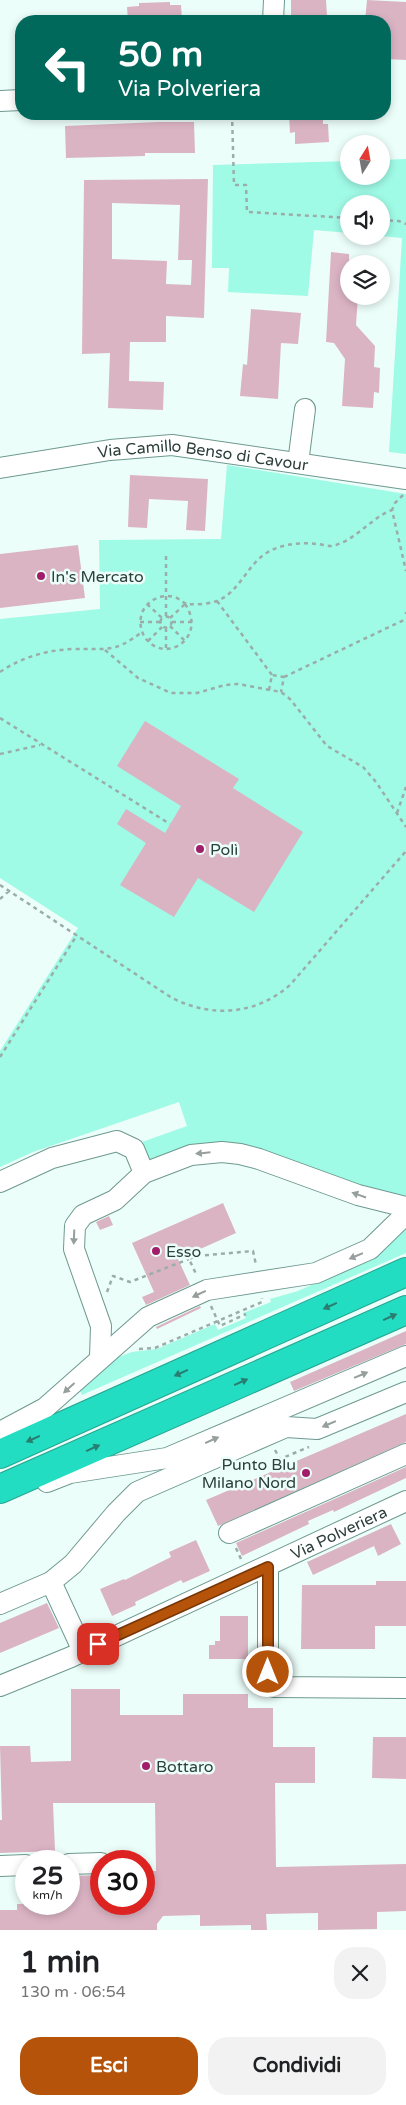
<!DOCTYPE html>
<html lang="it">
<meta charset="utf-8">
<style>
:root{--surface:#fff;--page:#f2f2f2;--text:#202124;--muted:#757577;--accent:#b45309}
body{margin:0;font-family:"Varela Round",sans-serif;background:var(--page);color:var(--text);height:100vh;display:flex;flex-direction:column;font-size:19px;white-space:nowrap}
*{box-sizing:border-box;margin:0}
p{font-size:16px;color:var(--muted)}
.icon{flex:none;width:28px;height:28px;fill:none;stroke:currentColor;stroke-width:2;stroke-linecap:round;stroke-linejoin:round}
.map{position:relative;height:1930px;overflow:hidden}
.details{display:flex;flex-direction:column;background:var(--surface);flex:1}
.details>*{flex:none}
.hud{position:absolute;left:15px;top:15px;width:376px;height:105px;border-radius:20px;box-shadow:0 2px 8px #0003;background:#00695c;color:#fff;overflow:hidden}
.needle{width:32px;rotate:11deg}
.tools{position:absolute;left:340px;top:135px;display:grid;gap:10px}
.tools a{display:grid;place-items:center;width:50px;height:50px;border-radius:50%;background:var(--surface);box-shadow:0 2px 8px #0003;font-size:25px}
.speed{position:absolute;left:15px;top:1850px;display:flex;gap:10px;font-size:25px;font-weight:700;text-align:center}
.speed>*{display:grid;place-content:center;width:65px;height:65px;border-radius:50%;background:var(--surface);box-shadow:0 2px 8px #0003;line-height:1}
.speed small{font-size:12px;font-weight:400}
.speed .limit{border:8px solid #d22;background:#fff;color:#111}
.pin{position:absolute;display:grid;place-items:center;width:42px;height:42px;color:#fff;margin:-21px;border-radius:10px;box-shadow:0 2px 8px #0006}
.me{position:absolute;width:55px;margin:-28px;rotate:0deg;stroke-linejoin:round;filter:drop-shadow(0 0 4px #0008)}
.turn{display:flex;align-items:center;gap:18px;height:105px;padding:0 20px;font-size:22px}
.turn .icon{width:65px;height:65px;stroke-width:2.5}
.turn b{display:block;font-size:35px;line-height:42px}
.round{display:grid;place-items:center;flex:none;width:52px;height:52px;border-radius:20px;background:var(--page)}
.overview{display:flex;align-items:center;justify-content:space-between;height:85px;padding:0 20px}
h1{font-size:30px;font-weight:800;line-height:38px}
.cta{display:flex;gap:10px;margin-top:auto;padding:10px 20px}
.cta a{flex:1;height:58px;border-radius:20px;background:var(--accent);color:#fff;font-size:20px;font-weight:800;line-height:58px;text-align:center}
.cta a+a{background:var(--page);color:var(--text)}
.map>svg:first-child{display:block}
</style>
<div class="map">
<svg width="406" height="1930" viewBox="0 0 406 1930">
<rect width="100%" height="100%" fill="#ecfefa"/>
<path fill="#9ffae6" d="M406,159V454L389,452L402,238L380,236L381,204H349V233L314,230L308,296L228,292L229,268H212L213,165L349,161V176H381V160Z
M227,465L406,494V1196L387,1193L220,1143C195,1144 173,1152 149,1161L142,1142L187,1126L179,1102L33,1152L0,1167V1051L78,928L0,878V619L100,609L99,540L221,539Z
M406,1224V1253L82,1395L80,1391L113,1359L132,1352L157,1349L215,1324L218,1330L246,1318L243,1313L271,1302L270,1299L298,1291L360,1263Z"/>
<path fill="#dbb4c4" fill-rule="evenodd" d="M291,0H326L327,16L291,17Z
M367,0L406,2V60L385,59V21H365Z
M170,2V5H181L182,21H128L127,7L139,6V3Z
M289,114H323V124H328L329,142L295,144V132L290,133Z
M158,122H194L195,153H145V156L66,158L65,126Z
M208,179L204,318L166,316V342H130L129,381L164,382L163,410L108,408L110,353L82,354L84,180ZM112,203L180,205L178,260H192L191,285L166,284L167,261L112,259Z
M331,252L349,254V296H358L356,325L375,346L374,367L380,368L379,393L374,392L373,408L342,406L345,359L334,343L326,342Z
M251,309L301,313L298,344L281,343L278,399L240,396L243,364L247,365Z
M130,475L208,479L205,531L186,530L188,501L149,499L147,528L128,527Z
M78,545L85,598L0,608V554Z
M145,721L239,779L233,788L303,832L254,912L198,878L174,917L120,885L146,843L117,824L126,809L165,833L181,806L117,766Z
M223,1203L236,1233L178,1259L190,1285L146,1305L142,1297L154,1292L132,1243Z
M109,1216L113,1225L100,1230L96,1222Z
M200,1306L201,1308L157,1329L156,1327Z
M406,1331V1344L294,1391L290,1382Z
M406,1414V1442L218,1526L206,1500Z
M406,1467V1478L334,1512L333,1510L308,1521L309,1524L242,1556L236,1543Z
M391,1524L401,1544L378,1556L374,1546L313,1575L307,1562Z
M196,1540L210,1571L183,1583L181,1580L135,1602L136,1605L112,1616L100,1589L124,1579L125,1580L171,1557L169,1552Z
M376,1581H406V1626H375V1649H301L302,1585H376Z
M47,1603L59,1628L0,1653V1623Z
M220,1616H248V1659H209V1645H215V1641H220Z
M71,1689H120V1715H183V1694H248V1708H273V1747H315V1783H275L276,1867L406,1864V1911L377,1912V1929L318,1930V1913L266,1914L267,1930H251V1925L200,1926V1915L163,1916L157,1924V1930H0V1910H17V1904H69V1876L101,1875V1904H144V1871H156L155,1803H53L55,1851L0,1853V1820H2L0,1746H30L31,1762L71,1761Z
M373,1737H406V1779L372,1778Z"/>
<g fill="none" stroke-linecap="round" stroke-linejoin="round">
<g stroke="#6e998f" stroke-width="22">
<g id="minor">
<path d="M273,21L274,0"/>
<path d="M0,101L21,100"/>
<path d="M298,463L305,409"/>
<path id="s1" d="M0,468L110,450L172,445L406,479"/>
<path d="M0,1182L52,1158L117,1141L134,1149L144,1173"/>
<path d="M100,1357L101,1326L74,1249L75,1226L83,1215L115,1200L144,1173L191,1155L222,1152L240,1154L259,1159L358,1195L406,1207"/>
<path d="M0,1432L45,1408L148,1317L207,1290L316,1273L370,1249L406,1214"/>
<path d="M47,1482L70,1473L167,1458L406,1356"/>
<path d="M229,1533L406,1454"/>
<path d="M268,1567V1678L274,1687L405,1688"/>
<path d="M51,1582L73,1564L116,1513L137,1492L286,1427L317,1429L406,1392"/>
<path d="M0,1604L51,1582L83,1651"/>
<path id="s2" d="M0,1686L71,1657L406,1501"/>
<path d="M69,1864L101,1863"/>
<path d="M0,1866L26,1865"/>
</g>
</g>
<g stroke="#26a692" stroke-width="30">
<path id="highway" d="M0,1454L406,1272
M0,1489L406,1310"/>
</g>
<path stroke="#9bada9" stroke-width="2.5" stroke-dasharray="4 4" stroke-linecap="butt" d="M232,114L234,185H246L247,212L349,218
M381,220L399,221L406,224
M403,495L395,503L392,510L406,571
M217,601L272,675
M147,604L162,618
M185,604C207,636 168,664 147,640C138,630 138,612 149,603C157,596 168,594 177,598C181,600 183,603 187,604C196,605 208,604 217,601C240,592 247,564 268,552C282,544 300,542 316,544C321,544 326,546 331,546C355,542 370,518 392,510
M406,612V614
M166,616V552
M160.5 622a5.5 5.5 0 1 1 11 0a5.5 5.5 0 1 1-11 0Z
M170,618L185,604
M140,622H160
M172,622H193
M170,626L185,641
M166,628V649
M148,641L162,627
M105,650L138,678L171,693H197L225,685L238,684L281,692L290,699L327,746L363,767L376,782L406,827
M0,672C22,657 47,650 73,649C106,648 113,654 142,632
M284,677L406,619
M269,690L272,675L284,677L281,692
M0,718L170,824
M0,754L40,745
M397,813L406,787
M0,885L172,998C212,1018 256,1015 290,985L406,851
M0,899L9,891
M0,1057L77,935
M195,1252L197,1256L189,1259L197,1276
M197,1256L253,1251L256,1265
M107,1292L113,1276L130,1282L189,1259
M211,1306L220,1326L246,1314
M139,1349L155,1348L262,1302V1298
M275,1450L280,1459L309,1447
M236,1548L241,1559"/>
<use href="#minor" stroke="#fff" stroke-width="20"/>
<use href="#highway" stroke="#22ddc1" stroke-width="28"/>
</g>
<defs><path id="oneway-solid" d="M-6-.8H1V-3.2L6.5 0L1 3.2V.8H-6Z" transform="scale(1.25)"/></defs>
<g fill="#969f9d">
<use href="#oneway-solid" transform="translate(203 1153) rotate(174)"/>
<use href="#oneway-solid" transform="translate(359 1195) rotate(-161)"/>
<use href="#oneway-solid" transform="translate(74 1237) rotate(92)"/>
<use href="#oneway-solid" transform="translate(356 1256) rotate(157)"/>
<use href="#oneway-solid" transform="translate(199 1294) rotate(155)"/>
<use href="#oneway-solid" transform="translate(361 1375) rotate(-23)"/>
<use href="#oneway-solid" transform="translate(69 1388) rotate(138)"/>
<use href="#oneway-solid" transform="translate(329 1424) rotate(157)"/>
<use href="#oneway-solid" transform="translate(212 1440) rotate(-24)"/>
</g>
<g fill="#297e71">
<use href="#oneway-solid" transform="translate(330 1306) rotate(156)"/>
<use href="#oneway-solid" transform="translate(390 1317) rotate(-24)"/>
<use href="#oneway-solid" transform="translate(181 1373) rotate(156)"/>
<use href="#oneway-solid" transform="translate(241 1382) rotate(-24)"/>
<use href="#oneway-solid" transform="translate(33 1439) rotate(156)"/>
<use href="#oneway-solid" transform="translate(93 1448) rotate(-24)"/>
</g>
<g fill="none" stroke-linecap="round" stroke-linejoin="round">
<g stroke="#753606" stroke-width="12">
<path id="route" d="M98,1644L268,1567V1672"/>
</g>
<use href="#route" stroke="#b45309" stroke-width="9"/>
</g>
<g fill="#a21d69" stroke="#ecfefa" stroke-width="2">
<circle cx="41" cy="576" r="5"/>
<circle cx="200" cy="849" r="5"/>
<circle cx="156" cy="1251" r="5"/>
<circle cx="306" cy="1473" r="5"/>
<circle cx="146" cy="1766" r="5"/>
</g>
<g text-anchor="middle" stroke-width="5" stroke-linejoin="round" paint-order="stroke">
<g font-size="16" fill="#2d3f3b" stroke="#ecfefa">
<text dy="6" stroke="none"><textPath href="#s1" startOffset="205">Via Camillo Benso di Cavour</textPath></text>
<text dy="6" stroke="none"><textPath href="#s2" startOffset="372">Via Polveriera</textPath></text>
</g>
<g font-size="16" fill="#2d3f3b" stroke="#ecfefa" text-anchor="start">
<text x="51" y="582">In's Mercato</text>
<text x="210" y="855">Polì</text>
<text x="166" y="1257">Esso</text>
<text x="296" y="1470" text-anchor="end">Punto Blu<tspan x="296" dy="18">Milano Nord</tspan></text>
<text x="156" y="1772">Bottaro</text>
</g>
</g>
</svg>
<div class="tools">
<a><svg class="needle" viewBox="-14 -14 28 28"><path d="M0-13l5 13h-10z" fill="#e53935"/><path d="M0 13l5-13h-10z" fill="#757577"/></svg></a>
<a><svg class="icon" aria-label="sound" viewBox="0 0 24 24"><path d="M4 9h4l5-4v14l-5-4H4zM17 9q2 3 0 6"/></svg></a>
<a><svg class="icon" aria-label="layers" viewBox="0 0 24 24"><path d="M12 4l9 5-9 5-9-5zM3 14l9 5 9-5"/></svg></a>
</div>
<div class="speed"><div>25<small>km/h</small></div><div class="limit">30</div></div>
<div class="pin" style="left:98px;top:1644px;background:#d93025"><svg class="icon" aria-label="arrive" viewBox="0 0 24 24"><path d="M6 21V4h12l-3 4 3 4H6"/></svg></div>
<svg class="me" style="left:268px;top:1672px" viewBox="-20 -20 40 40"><circle r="17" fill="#b45309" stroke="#fff" stroke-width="3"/><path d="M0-11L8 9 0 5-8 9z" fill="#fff"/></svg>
<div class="hud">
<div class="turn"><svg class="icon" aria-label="left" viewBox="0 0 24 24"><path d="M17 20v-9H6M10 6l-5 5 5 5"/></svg><div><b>50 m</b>Via Polveriera</div></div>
</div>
</div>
<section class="details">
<div class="overview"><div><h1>1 min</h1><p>130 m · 06:54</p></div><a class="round"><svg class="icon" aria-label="close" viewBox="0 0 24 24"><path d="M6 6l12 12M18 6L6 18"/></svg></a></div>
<div class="cta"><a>Esci</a><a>Condividi</a></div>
</section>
